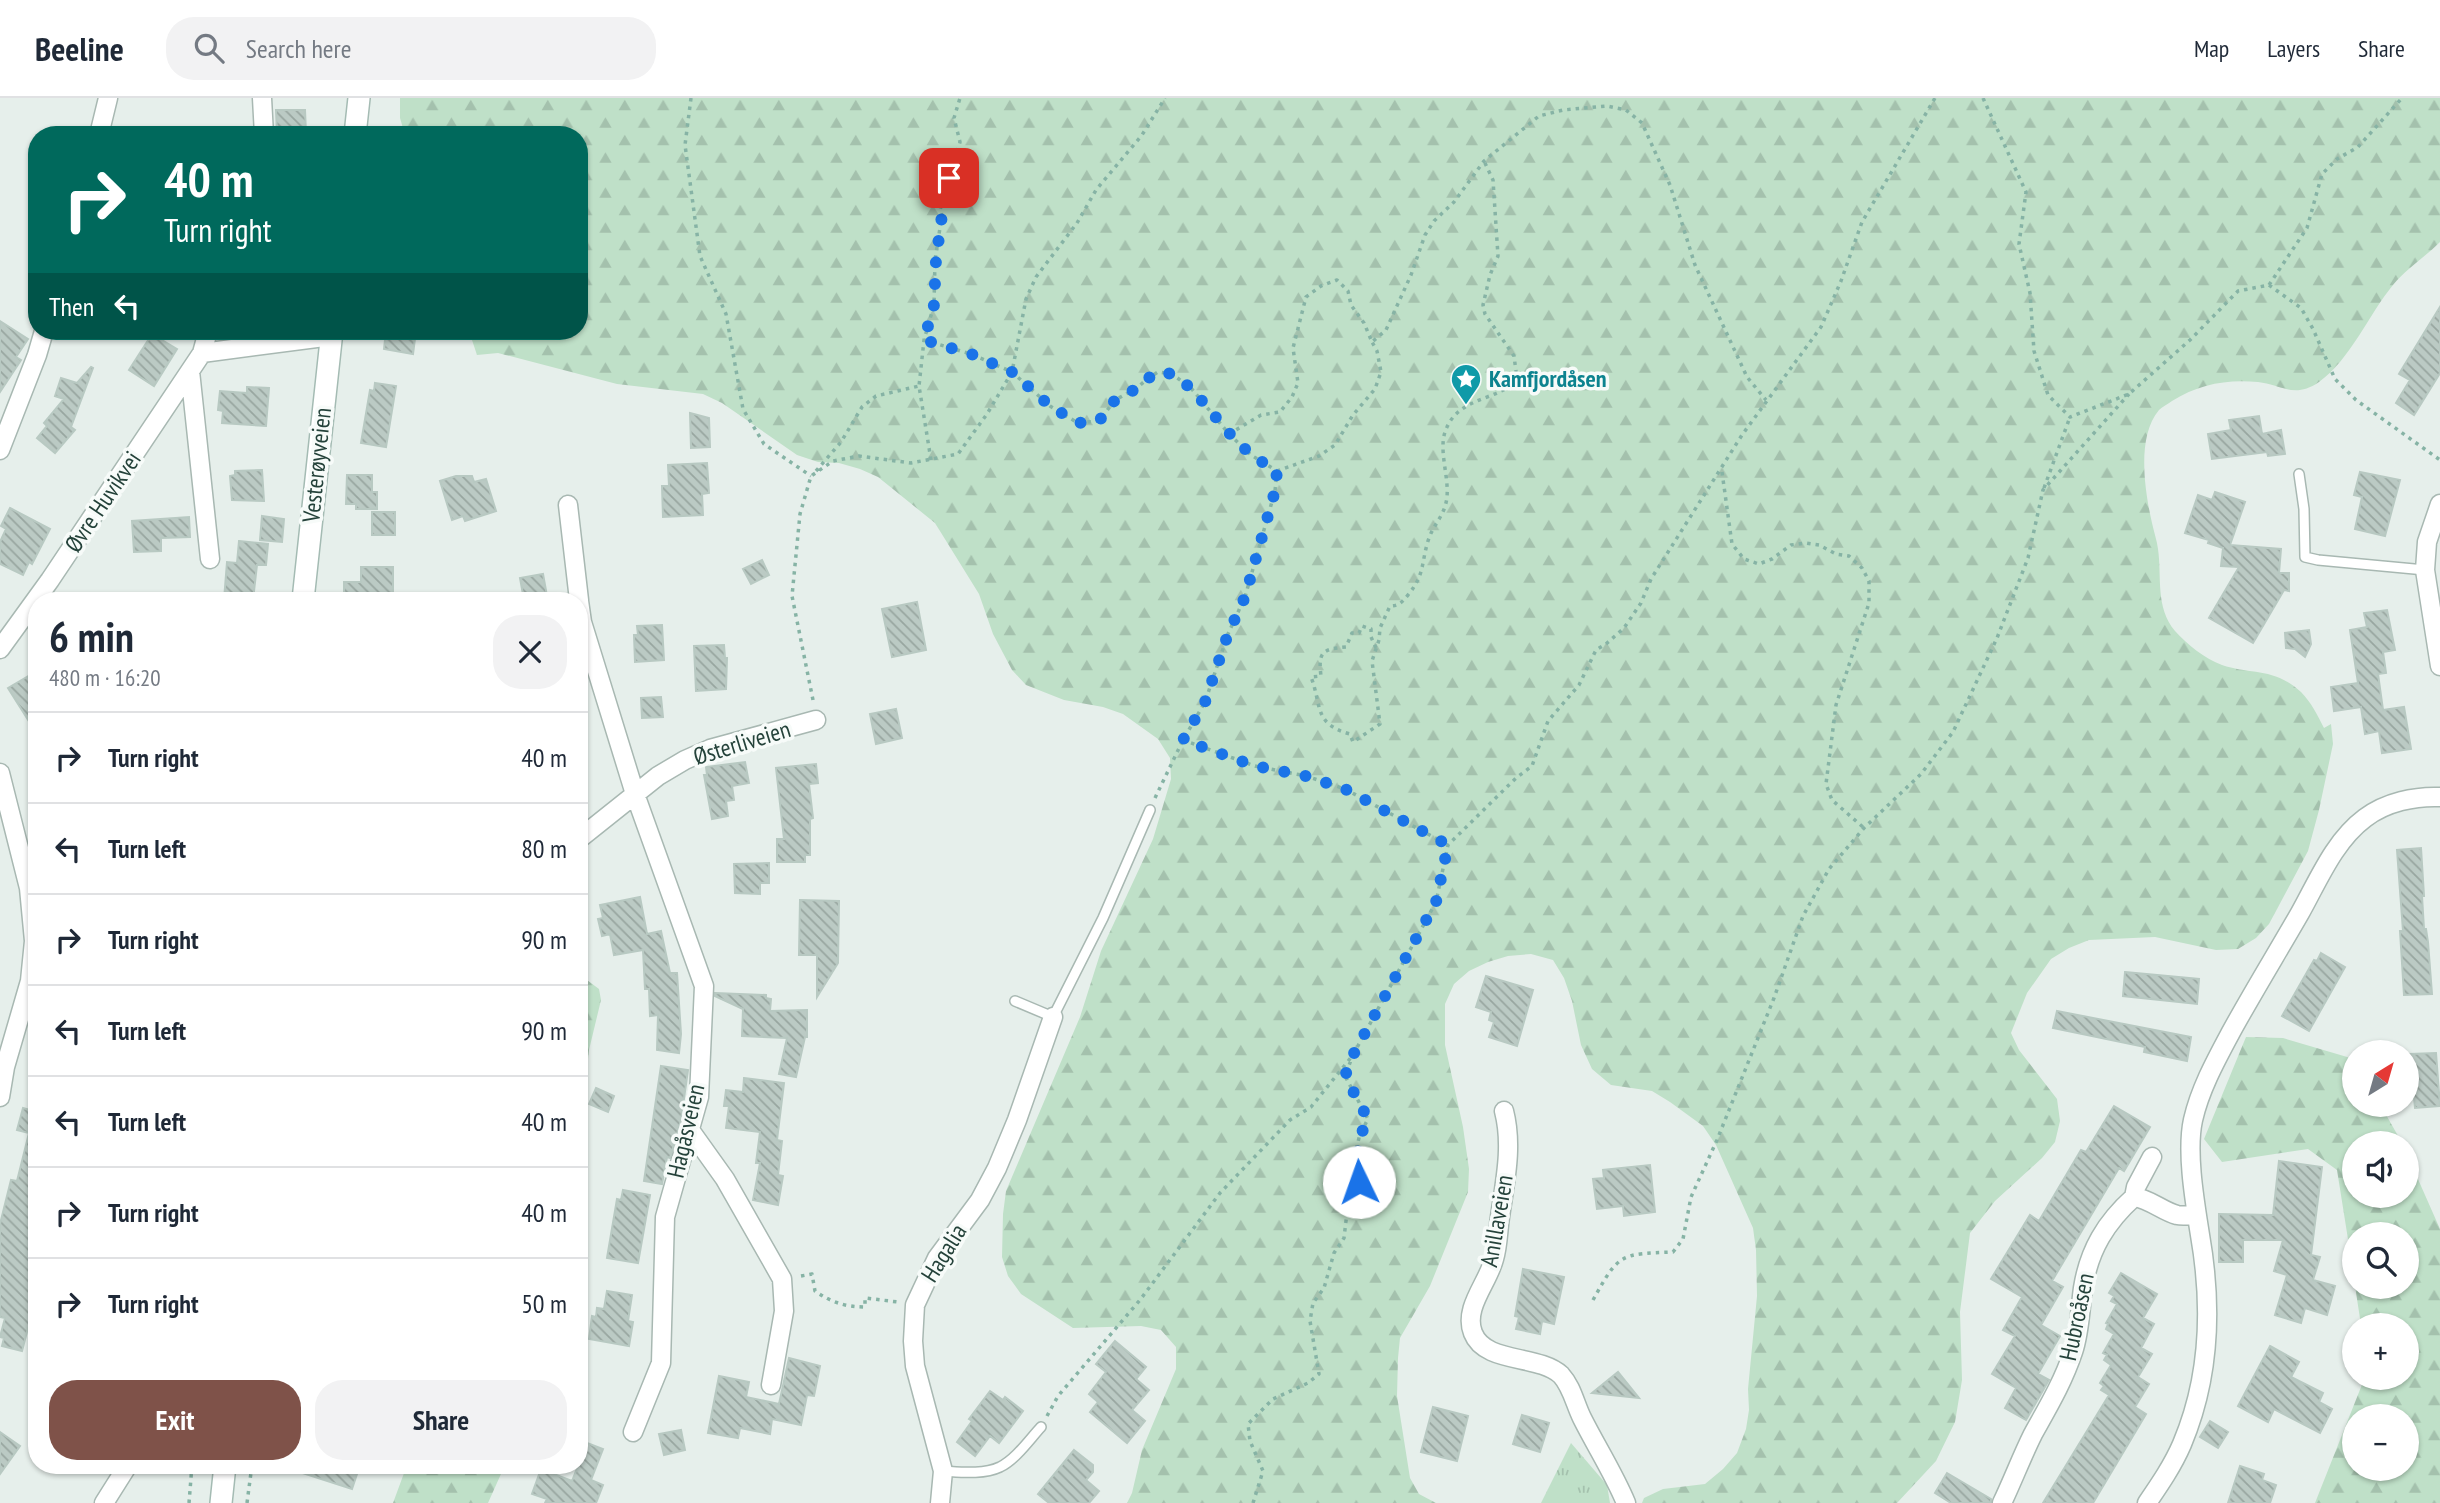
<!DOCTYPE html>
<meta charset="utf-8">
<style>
:root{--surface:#fff;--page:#f2f2f3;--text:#1f2937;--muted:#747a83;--line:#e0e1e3;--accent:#7f5249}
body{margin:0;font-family:"PT Sans Narrow",sans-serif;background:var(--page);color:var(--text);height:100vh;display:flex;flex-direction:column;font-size:26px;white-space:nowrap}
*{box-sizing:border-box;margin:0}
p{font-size:23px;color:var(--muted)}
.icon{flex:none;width:38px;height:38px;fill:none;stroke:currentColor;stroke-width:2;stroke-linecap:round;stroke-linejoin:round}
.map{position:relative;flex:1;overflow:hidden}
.panel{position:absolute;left:28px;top:494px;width:560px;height:882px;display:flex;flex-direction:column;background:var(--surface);border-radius:28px;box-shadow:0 2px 5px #0004}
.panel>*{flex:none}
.guide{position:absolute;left:28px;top:28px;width:560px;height:214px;border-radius:28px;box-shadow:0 2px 5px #0004;background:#00695c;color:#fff;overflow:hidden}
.needle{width:46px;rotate:37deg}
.controls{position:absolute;left:2342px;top:942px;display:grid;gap:14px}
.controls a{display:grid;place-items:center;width:77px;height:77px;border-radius:50%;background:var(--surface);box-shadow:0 2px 5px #0004;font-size:35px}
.pin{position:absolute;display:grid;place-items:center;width:60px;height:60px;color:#fff;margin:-30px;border-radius:14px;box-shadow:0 4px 10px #0006}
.me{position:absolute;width:77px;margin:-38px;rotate:357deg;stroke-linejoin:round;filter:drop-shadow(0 0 5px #0008)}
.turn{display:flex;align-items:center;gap:24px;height:147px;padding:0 21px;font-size:32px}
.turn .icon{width:91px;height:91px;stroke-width:2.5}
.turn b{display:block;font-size:49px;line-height:60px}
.then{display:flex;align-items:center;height:66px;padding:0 21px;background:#0003;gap:14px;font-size:26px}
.round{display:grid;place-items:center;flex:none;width:74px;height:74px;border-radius:28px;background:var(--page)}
.overview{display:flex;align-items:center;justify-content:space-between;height:119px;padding:0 21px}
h1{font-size:42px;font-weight:800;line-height:52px}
.cta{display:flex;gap:14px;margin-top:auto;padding:14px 21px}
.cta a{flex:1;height:80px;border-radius:28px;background:var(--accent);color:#fff;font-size:28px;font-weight:800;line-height:80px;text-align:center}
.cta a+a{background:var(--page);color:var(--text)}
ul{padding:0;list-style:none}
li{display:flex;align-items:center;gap:21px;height:91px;padding:0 21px;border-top:2px solid var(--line)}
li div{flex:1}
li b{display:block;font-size:26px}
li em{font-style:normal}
header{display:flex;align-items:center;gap:42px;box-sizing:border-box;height:98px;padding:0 35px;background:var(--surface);border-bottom:2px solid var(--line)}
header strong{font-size:33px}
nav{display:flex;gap:38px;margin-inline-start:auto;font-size:24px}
.search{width:490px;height:63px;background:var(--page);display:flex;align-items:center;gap:18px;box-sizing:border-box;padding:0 24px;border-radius:28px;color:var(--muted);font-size:26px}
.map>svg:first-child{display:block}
</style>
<header>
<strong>Beeline</strong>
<div class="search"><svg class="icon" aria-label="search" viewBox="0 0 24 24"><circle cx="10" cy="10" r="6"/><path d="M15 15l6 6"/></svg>Search here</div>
<nav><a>Map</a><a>Layers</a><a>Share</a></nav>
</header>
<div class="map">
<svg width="2440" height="1405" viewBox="0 0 2440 1405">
<defs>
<pattern id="grass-tufts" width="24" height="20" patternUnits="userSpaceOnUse" patternTransform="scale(1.75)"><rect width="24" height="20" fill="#bfe0c8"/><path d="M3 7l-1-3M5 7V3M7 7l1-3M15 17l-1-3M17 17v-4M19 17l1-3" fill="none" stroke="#a4c1ad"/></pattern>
<pattern id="forest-firs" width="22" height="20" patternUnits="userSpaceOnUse" patternTransform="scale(1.75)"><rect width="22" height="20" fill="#bfe0c8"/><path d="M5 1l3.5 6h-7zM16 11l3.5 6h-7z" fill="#a4c1ad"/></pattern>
<pattern id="building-back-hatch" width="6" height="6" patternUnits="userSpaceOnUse" patternTransform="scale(1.75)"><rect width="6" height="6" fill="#bbcac4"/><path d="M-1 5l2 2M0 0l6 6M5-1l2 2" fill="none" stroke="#98a6a0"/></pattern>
</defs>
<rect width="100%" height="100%" fill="#e6efeb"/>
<path fill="url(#grass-tufts)" d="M1571,1345L1607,1387L1610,1405H1541Z"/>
<path fill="url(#forest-firs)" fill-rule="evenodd" d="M400,0H2440V144C2425,159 2406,171 2393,187C2369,216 2350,262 2319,284C2294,301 2283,287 2258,284C2227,281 2199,286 2172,303C2168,306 2162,309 2159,312C2136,339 2145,394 2152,425C2154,434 2157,443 2158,451C2162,479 2155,509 2175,533C2187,546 2205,561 2222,567C2251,577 2274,569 2301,594C2311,604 2318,618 2324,630L2331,626L2333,646L2319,712L2308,753L2269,826L2256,840L2238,851L2216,852L2155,839L2089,842L2069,850L2051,861L2027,895L2011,935L2019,952L2057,1001L2060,1023L2055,1044L2042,1060L1995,1103L1970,1135L1960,1214L1962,1282L1955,1324L1936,1363L1897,1405H1642L1644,1400L1663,1391L1705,1386L1723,1371L1737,1355L1746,1331L1749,1312L1748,1291L1757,1198L1756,1152L1753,1130L1716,1047L1703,1028L1670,1004L1652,993L1611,987L1592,971L1581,947L1572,903L1564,880L1553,862L1531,856L1508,858L1488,864L1469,873L1454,886L1445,906V947L1463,1029L1469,1071L1468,1094L1430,1188L1400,1240L1398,1260L1397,1298L1410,1380L1419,1396L1436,1405H1127L1132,1395L1142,1352L1176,1271V1249L1161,1232L1141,1228L1073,1230L1021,1196L1008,1178L1002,1159L1003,1116L1006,1093L1080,919L1101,853L1153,741L1171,681L1170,660L1158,641L1123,616L1103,609L1064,602L1026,587L1012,572L993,536L979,496L935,425L878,379L860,371L839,365L818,364L797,357L722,305L703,296L617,286L498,255L477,257L469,233H579V37H405L400,20Z
M579,876L599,891L601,902L589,952L581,1024L585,1110L579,1148Z
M2246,939L2283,940L2354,961V1006H2380L2402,1045H2354V1097H2406V1054L2440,1131V1405H2315L2365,1279H2406V1227H2361L2355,1188H2406V1136H2354V1179L2337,1072L2308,1051L2222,1064L2204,1041ZM2354,1318H2406V1370H2354Z
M407,1367H505L488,1405H393Z"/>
<path fill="url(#building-back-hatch)" stroke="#b8c9c2" stroke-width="2" d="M276,12H305L306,35H302V37H277Z
M2440,209V275L2414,317L2396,305L2410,282L2399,276Z
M0,223L28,241L16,259L21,262L0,294Z
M386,233H416L413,256L384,251Z
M152,236L177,251L154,288L129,272Z
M91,269L93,270L71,329L75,332L55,355L37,340L47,328L44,325L64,301L55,298L61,280L77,285Z
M375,285L396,288L386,349L361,345L370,292L374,293Z
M247,289L269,290L266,328L222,325L223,313L218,312L220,293L247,295Z
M690,315L709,320L710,349L691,350Z
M2259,318L2262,336L2281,332L2285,356L2268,358L2267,354L2212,361L2208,336L2231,332L2229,322Z
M707,365L709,395L702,396L703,417L663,419L662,388H669L668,367Z
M262,372L264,403L232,402L230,378L235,377V373Z
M2360,374L2400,382L2385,438L2355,431L2362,399L2354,397Z
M347,377H372V394H377V411H356V406H346Z
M456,378H472L474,384L486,381L496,413L465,423L463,418L452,422L440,383Z
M2215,394L2245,404L2230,447L2281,451L2279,475H2289V493L2284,492L2253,545L2209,520L2239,469L2221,468L2223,450L2208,445L2209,442L2185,435L2198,397L2212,402Z
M10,410L50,431L32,466L29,464L23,477L0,466V444L6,431L1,428Z
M372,414H395V437H372Z
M262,418L284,421L282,444L260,442Z
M189,419L190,439L161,440V453L134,454L132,423Z
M239,443L268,446L266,467H257L253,502H224L227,464L237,465Z
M762,462L769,477L751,486L743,471Z
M361,469H393V502H344V484H361Z
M543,476L547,498L524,502L520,480Z
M917,504L926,552L892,559L882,511Z
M2387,512L2395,552L2383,554L2386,575L2378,576L2383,612L2404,609L2411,651L2382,655L2379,633L2365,636L2361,609L2334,613L2331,589L2358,585L2350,532L2367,529L2364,515Z
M662,527L664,562L635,564L634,537H638L637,528Z
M2309,532L2311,546L2305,559L2295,551L2286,550L2285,535Z
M724,547L725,560H727L726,591L696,593L694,548Z
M37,573V636L8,590Z
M661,599L663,619L642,620L641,600Z
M896,611L902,640L876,646L870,616Z
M745,664L749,685L732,688L734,702L726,703L728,718L712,721L704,677H707L706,669Z
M816,666L818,685L809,686L813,720L810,721V757H805V764H777V741H784L776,670Z
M2421,750L2424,798H2422L2424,831H2426L2428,844L2432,896L2404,897L2400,833H2403L2397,752Z
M769,765V785H760V796L735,795L734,766Z
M640,799L647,836L661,833L670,875H677L681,936L679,955L657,952L658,917L650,918L649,891H645L643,852L614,857L610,836L602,838L598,821L603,820L600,807Z
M800,802L839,803L838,865L817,899V857H799Z
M2321,855L2345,869L2309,933L2282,918L2314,862L2317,863Z
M2125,874L2199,881L2197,906L2123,898Z
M1486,878L1533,892L1517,948L1489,939L1494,924L1489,922L1491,914L1476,909Z
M715,895L766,897V900L771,901L770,913L807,912V939H805L796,979L779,976L787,940L742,938L743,911L715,898Z
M2057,913L2191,939L2187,963L2144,954L2145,949L2053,930Z
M2436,955L2440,1008L2415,1010L2410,956Z
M661,968L688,972L681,1022L670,1060L667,1059L662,1086L644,1083Z
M744,980L784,985L777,1042L782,1043L778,1077L783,1078L778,1107L753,1102L760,1065H756L760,1034L726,1030L729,1008H724L726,992L743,994Z
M596,990L614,998L608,1014L589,1006Z
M2114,1008L2150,1029L2124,1073L2119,1070L2052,1183L2063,1189L2041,1227L2060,1238L2038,1276L2049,1282L2026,1322L2005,1310L2016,1290L1992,1276L2015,1238L2003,1232L2022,1199L1991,1181L2030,1117L2039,1123L2081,1052L2086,1054Z
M23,1010L37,1014V1233L28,1230L22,1253L2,1248L4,1240L0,1239L5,1220L0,1219V1126L11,1082L17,1083L29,1035L17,1032Z
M2279,1063L2322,1069L2311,1157L2320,1159L2313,1182L2335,1188L2327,1217L2305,1210L2301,1225L2275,1217L2287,1177L2274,1173L2283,1142H2243V1164H2219V1116L2273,1117Z
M1650,1067L1655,1114L1624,1118L1623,1108L1597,1111L1593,1081L1604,1080L1603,1072Z
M623,1092L650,1097L638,1165L607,1160L617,1101L621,1102Z
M1523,1171L1564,1179L1554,1226L1542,1223L1540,1236L1516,1231L1519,1219L1515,1218Z
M2121,1175L2157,1196L2143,1220L2154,1226L2141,1250L2152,1256L2138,1279L2149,1286L2135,1309L2146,1316L2093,1405H2043L2109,1297L2101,1292L2104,1288L2100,1285L2111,1267L2104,1262L2107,1257L2103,1255L2114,1236L2106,1231L2108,1226L2106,1225L2117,1206L2111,1203L2114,1198L2109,1195Z
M607,1193L632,1197L628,1223L633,1224L629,1248L589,1241L592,1218L596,1219L597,1210L604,1211Z
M1115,1243L1146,1269L1136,1281L1149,1292L1132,1312L1145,1323L1127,1345L1090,1314L1098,1304L1089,1296L1106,1274L1096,1266Z
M2270,1248L2299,1264L2291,1279L2323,1295L2319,1304L2332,1311L2320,1335L2274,1311L2268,1324L2238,1308Z
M789,1260L820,1268L814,1298L807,1297L801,1327L772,1321L770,1336L740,1330L738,1340L708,1335L719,1278L749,1284L746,1299L779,1306Z
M1618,1274L1639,1300L1592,1295Z
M990,1293L1003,1302L1005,1299L1023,1313L999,1345L990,1338L975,1358L957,1344L972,1323L969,1321Z
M1433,1309L1468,1318L1457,1363L1421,1354Z
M1522,1317L1549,1325L1540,1354L1513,1346Z
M2210,1323L2228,1334L2218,1350L2200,1339Z
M681,1332L685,1352L664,1357L659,1336Z
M0,1334L20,1348L0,1376Z
M587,1345L603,1351L591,1382L603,1387L596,1405H545L547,1401L532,1396L541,1371L572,1383Z
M1074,1352L1093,1367V1374L1086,1382L1099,1393L1089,1405H1049L1038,1396Z
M287,1367H360L352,1391L287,1370Z
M2240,1368L2264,1376L2262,1382L2276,1387L2270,1405H2228Z
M1947,1375L1991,1401V1405H1951L1935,1395Z"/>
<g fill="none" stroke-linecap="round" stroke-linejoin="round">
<g stroke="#a8b8b2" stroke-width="12">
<path id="lane" d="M2299,376L2304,411L2305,459L2318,462L2425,472
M1015,903L1053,919L1103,820L1150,712
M943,1373C960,1374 983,1377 1000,1369C1016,1361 1029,1342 1041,1329"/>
</g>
<g stroke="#a8b8b2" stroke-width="21">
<path id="street" d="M262,0L264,37
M99,37L108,0
M202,255L332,238
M190,273L210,461
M0,352L37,257L44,233
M2440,406L2427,444L2425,472L2440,568
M568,407L579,502
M579,503L582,524L635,696L704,888L699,999L665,1119L661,1265L633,1334
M0,551L50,482L202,255L208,233
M0,675L29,790L34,843L30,883L5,969L0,999
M579,741L658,678L685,662L710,651L816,622
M1504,1013C1513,1048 1505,1083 1500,1119C1498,1132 1498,1148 1494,1161C1488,1185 1463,1210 1473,1235C1485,1266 1538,1256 1561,1277C1572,1289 1575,1306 1582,1320C1596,1348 1614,1376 1626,1405
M690,1032L725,1081L782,1181L784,1213L771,1287
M2134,1099L2136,1089L2152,1059
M104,1405L128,1367
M940,1405L943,1373L915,1268L913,1243L915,1207L937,1160L980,1102L997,1070L1017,1022L1053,919
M2002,1405C2013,1382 2022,1358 2033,1336C2048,1309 2063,1284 2073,1254C2080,1233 2080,1212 2083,1190C2089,1152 2106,1124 2134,1099C2150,1101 2162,1113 2177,1117C2182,1118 2190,1117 2195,1117
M2147,1405C2160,1386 2173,1367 2182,1346C2210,1280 2212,1206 2200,1137C2195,1105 2186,1054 2193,1022C2200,991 2216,962 2231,934C2253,894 2277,855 2300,815C2318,783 2334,743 2365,720C2386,704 2415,698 2440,699"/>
</g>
<g stroke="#a4bbb3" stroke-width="24">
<path id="secondary" d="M355,37L359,0
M303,502L332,233
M221,1405L225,1367"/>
</g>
<path stroke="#86b3a5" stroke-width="3.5" stroke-dasharray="3.5 5" stroke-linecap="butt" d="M691,0L685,47L700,158L726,216L743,311L764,346L811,378
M1983,0L2026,94L2019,146L2030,195L2034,253L2048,297L2070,319L2129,296L2190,242L2238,193L2269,187L2307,130L2322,76L2337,61L2358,49L2402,0
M2269,187L2301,210L2313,231L2335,281L2356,302L2440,362
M924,242L971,256L1012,274L1050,308L1078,325L1099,323L1115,302L1137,290L1147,281L1158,274L1172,276L1191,290L1229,336L1251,357L1277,373
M1229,336L1261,317L1280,314L1292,299L1298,285L1293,250L1306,199L1321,188L1337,182L1348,193L1351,207L1364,225L1372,244L1386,232L1411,177L1425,137L1434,123L1454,104L1484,63L1539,18L1563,12L1607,8L1626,12L1642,25L1670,87L1695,167L1747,279L1766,302
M931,362L919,288L924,242L934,207L935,162L942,117L940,112L960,44L954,20L960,0
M816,373L841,344L862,309L876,298L919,288
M1277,373L1319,358L1335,347L1353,317L1375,291L1381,274L1377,253L1372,244
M1722,374L1732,446L1744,461L1759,466L1772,461L1791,447L1806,445L1819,447L1836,456L1849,458L1862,470L1869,483V505L1836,607L1826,686L1832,702L1864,730
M2044,390L2070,319
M1376,550L1371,539V531L1362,528L1359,535H1352L1346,549C1322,551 1318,554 1321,578L1311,579C1322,607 1313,626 1350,636L1353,644L1380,626L1372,563L1379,542L1380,530L1390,508C1399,508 1402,504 1408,497C1425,476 1421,466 1428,443C1433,426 1445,418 1447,399C1449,376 1437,349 1447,329C1461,298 1501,302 1517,281L1514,258L1485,216L1483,207L1490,177L1498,158L1493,82L1484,63
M813,602L792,498L800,416L811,378L833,363L859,358L911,365L958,356L987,316L1012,274L1026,201L1036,179L1077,125L1096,92L1142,37L1165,0
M1183,642L1255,668L1306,678L1345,691L1448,747
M1155,700L1183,642L1205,604L1228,536L1245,499L1275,393L1277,373
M801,1178L812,1176L815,1193C831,1204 845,1209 865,1209V1200L898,1204
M1593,1202C1619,1155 1620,1156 1673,1154L1683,1141L1691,1099L1717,1042L1774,900L1803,818L1829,771L1864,730L1921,676L1953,634L1997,540L2028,460L2043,392L2129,296
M1047,1318L1058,1298L1140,1202L1220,1095L1290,1022L1311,1009L1353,957L1436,804L1448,747L1516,680L1532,668L1548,623L1579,587L1596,552L1606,546L1624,530L1641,505L1651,481L1742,337L1821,229L1841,183L1862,124L1935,0
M189,1405L192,1367
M247,1405L252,1367
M1253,1405L1263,1373L1250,1343L1248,1326L1273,1301L1308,1285L1319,1276L1310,1223L1313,1205L1324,1190L1334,1155L1344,1140L1347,1114L1359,1084L1356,1052L1360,1036L1368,1021L1345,978L1351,962"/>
<use href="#lane" stroke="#fff" stroke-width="9"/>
<use href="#street" stroke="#fff" stroke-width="18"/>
<use href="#secondary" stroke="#fff" stroke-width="21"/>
</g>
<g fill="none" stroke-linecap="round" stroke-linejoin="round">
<path stroke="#1a73e8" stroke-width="12" stroke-dasharray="0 21.6" d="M949,80L940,112L942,117L936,162L934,207L924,242L971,256L1012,274L1050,308L1078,325L1099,323L1115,302L1138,290L1147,281L1158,274L1172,276L1191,290L1229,335L1251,357L1277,373L1275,393L1245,499L1228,536L1205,604L1183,642L1255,668L1306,678L1345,691L1448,747L1436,804L1353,957L1345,978L1368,1021C1356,1043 1357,1060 1359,1084"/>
</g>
<defs>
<g id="sight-pin" transform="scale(1.575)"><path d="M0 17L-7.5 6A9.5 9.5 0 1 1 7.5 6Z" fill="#0f9aa8" stroke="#f7fbf9"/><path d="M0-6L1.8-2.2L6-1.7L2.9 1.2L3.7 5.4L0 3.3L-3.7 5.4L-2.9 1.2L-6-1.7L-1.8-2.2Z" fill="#fff"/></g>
</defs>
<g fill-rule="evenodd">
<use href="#sight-pin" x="1466" y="281"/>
</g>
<g text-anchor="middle" stroke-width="7" stroke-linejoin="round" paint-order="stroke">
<g font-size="24" font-weight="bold" fill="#0d838f" stroke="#f7fbf9" text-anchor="start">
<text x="1489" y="289">Kamfjordåsen</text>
</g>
<g font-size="24" fill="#24423a" stroke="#f7fbf9">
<text transform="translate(317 367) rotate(-84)" y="8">Vesterøyveien</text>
<text transform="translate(103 404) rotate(-56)" y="8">Øvre Huvikvei</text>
<text transform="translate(742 645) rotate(-17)" y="8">Østerliveien</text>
<text transform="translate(686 1033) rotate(-77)" y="8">Hagåsveien</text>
<text transform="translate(1497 1123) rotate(-80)" y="8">Anillaveien</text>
<text transform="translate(944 1155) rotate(-58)" y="8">Hagalia</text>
<text transform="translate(2077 1219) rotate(-78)" y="8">Hubroåsen</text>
</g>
</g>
</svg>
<div class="controls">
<a><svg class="needle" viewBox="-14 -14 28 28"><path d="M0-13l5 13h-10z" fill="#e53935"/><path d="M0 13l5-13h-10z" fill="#747a83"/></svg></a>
<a><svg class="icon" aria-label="sound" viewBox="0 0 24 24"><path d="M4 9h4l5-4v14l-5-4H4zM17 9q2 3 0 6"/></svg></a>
<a><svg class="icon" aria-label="search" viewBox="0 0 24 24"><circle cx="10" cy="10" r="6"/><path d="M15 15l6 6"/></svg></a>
<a>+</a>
<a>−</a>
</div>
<div class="pin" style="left:949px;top:80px;background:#d93025"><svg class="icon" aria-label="arrive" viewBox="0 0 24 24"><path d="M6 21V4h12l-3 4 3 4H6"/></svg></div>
<svg class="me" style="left:1359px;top:1084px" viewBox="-20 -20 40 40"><circle r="19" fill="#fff"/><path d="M0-13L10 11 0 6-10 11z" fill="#1a73e8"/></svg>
<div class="guide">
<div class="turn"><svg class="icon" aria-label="right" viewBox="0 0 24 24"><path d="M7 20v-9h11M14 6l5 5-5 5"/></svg><div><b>40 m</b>Turn right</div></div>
<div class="then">Then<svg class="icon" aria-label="left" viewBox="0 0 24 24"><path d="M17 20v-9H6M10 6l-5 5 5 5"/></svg></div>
</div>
<section class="panel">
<div class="overview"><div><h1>6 min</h1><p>480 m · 16:20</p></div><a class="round"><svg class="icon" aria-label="close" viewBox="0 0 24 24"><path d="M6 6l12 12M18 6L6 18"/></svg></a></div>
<ul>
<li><svg class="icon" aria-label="right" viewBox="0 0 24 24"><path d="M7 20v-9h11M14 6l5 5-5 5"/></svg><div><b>Turn right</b></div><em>40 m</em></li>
<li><svg class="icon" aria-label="left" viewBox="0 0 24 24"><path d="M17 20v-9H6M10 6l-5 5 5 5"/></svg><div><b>Turn left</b></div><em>80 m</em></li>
<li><svg class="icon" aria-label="right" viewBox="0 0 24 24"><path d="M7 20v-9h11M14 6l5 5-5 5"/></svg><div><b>Turn right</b></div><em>90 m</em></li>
<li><svg class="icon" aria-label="left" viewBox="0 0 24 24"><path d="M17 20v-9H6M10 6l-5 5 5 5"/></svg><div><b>Turn left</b></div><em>90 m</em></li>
<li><svg class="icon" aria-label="left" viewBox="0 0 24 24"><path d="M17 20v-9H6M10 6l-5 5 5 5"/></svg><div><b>Turn left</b></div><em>40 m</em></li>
<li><svg class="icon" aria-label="right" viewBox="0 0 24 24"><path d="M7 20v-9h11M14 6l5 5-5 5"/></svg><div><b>Turn right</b></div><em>40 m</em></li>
<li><svg class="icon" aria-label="right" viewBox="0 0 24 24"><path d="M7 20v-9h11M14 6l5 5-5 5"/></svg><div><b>Turn right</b></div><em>50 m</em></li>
</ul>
<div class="cta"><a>Exit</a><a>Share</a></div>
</section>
</div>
